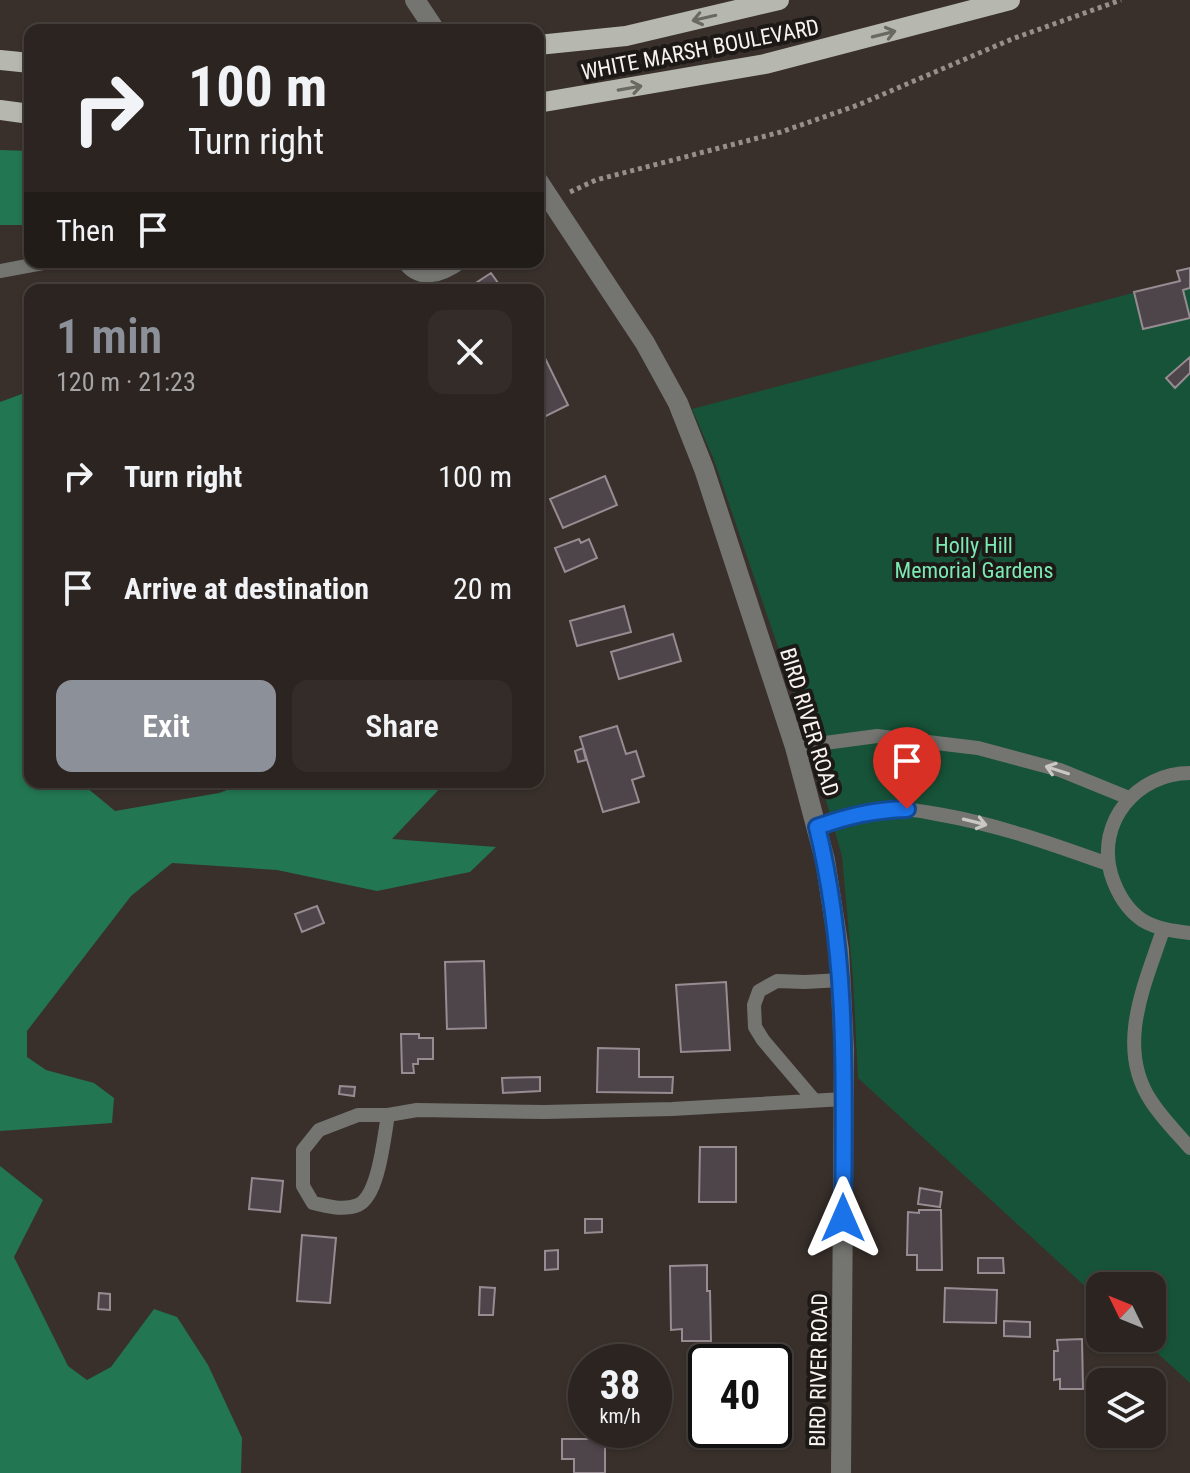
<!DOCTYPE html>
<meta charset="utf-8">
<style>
:root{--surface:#2b2420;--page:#332c29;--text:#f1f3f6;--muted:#a6a4a5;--line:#47413e;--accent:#8c9099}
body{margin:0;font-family:"Roboto Condensed",sans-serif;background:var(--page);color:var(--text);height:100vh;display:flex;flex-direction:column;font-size:30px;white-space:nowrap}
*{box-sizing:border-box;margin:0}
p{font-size:26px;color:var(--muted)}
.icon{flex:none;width:44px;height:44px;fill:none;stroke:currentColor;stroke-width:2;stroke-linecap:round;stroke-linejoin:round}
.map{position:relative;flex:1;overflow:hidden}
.side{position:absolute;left:24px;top:284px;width:520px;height:504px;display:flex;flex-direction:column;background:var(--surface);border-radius:16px;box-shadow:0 2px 6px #0004,0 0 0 2px var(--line)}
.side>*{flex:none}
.hud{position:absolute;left:24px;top:24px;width:520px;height:244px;border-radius:16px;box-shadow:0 2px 6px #0004,0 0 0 2px var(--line);background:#2b2420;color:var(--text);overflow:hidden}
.needle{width:52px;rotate:313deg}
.controls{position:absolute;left:1086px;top:1272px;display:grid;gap:16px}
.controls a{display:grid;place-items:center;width:80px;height:80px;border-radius:16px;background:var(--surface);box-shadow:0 2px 6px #0004,0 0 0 2px var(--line);font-size:40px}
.speed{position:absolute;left:568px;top:1344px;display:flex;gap:16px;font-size:40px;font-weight:700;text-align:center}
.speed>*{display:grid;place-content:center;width:104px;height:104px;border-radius:50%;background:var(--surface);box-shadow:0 2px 6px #0004,0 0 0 2px var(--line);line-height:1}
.speed small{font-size:20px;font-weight:400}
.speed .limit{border:4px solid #111;border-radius:12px;background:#fff;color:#111}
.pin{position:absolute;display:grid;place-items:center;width:68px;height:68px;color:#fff;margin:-82px -34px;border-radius:50% 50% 50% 0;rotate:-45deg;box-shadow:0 0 8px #0007}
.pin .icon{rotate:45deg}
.me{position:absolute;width:88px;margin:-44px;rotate:0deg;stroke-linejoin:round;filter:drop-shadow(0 0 6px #0008)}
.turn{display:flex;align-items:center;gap:28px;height:168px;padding:0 32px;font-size:36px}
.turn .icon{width:104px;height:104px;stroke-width:2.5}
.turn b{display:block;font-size:56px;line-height:68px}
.then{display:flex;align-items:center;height:76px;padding:0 32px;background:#0003;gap:16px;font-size:30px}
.round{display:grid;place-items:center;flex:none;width:84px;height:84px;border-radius:16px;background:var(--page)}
.head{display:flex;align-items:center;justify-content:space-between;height:136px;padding:0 32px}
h1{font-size:48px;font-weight:600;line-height:60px;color:var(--accent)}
.primary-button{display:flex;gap:16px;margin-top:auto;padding:16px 32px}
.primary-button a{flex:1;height:92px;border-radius:16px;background:var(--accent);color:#fff;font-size:32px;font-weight:600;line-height:92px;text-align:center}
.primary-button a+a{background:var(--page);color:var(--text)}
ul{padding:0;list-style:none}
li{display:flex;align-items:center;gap:24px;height:112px;padding:0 32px}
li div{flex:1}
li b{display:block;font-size:30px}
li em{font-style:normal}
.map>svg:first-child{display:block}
</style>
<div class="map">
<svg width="1190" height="1473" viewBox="0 0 1190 1473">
<rect width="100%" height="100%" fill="#39302b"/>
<path fill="#175338" d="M1190,278V1383L1141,1338H1152V1286H1100V1300L858,1078L853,978L842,856L801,714L714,460L692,409Z"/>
<path fill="#227651" d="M0,150L30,151V225H0Z
M30,391V782H80L115,811L219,793L248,782H446L392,839L496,847L470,872L377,891L277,870L172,863L131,896L27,1031V1057L46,1070L94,1083L114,1098L112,1123L0,1131V402Z
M0,1166L43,1200L14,1257L68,1366L87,1380L111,1367L154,1309L177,1317L208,1365L242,1438L241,1473H0Z"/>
<path fill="#4e454b" stroke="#968c92" stroke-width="2" d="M1190,268V288L1183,290L1190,318L1143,329L1134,292L1180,281L1177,271Z
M491,273L503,290H465Z
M543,354L568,405L538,420V357Z
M1190,357V373L1175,388L1166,378Z
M605,476L617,505L563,528L550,499Z
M579,539L581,543L589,539L597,558L565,572L555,548Z
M624,606L631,632L577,646L570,621Z
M673,634L681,661L619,679L611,652Z
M617,726L626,754L636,751L644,776L632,780L639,802L603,812L580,737Z
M583,748L586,760L578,762L575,751Z
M317,906L324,923L302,932L295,914Z
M484,961L486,1028L447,1029L445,962Z
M726,982L730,1050L681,1052L676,985Z
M401,1034H419V1038H433V1059H418V1064H413L414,1073H402Z
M598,1048L639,1049V1077H673L672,1093L597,1092Z
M540,1077V1091L503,1093L502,1078Z
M340,1086L355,1087L354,1096L339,1094Z
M700,1147H736V1202H699Z
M252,1178L283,1181L280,1212L249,1209Z
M920,1188L942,1192L940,1207L918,1204Z
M919,1210H941L942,1270H917V1255H907L908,1212L919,1213Z
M585,1219H602V1232L585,1233Z
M302,1235L336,1238L330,1303L297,1301Z
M558,1250V1269L545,1270V1251Z
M978,1258H1003L1004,1273H978Z
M707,1265V1291H710L711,1341H682V1329L671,1330L670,1266Z
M480,1287L495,1288L493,1315H479Z
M945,1288L997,1290L996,1323L944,1322Z
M99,1293L110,1294V1310L98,1309Z
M1004,1321L1030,1322V1337L1004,1336Z
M1082,1339L1083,1389H1060V1379L1054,1380V1351H1058L1057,1340Z
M562,1439H605V1473H574V1459H562Z"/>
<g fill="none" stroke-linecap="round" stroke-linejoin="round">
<path stroke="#968f8b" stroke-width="5" stroke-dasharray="4 4" stroke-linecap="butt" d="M570,192L596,180L781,132L858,105L1012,39L1121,0"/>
<path stroke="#747571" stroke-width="14" d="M404,262C419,284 443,275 461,262
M0,271L43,263L176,262
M795,747L877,736L978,748L1060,770L1129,798
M1190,773C1137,773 1096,822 1111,874C1117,893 1126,909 1142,920C1157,929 1173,931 1190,933
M817,827C836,820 855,813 876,810C897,807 916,810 937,814C996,824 1052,844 1108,864
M1163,930C1145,984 1115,1047 1151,1101C1162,1118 1177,1133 1190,1148
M814,1100L763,1040L755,1027L754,1005L759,991L777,981L805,982L841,980
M388,1115C384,1136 379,1196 358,1205C343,1211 327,1206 313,1203L303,1186V1150L319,1130L358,1115H388L417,1110L544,1112L672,1109L844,1099"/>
<path stroke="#747571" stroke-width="20" d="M415,0L435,30
M538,181L645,343L678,403L704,469L795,747L825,860L839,950L844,1050L841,1473"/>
<path stroke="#b6b8af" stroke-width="20" d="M538,45L626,36L779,0
M0,60L30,63
M538,103L765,64L1010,0
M0,110L30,114"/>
</g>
<defs><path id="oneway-shaft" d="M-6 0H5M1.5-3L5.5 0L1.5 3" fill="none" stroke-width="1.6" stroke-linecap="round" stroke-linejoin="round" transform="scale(2)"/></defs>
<g stroke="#6a6863">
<use href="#oneway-shaft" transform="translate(704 18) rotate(167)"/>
<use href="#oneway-shaft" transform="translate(884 34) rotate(-14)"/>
<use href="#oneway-shaft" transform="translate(630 88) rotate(-10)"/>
</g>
<g stroke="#cac7c4">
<use href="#oneway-shaft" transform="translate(1057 770) rotate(-162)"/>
<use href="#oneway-shaft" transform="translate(975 822) rotate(14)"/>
</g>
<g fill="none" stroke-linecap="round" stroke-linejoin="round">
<g stroke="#114b97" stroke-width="20">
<path id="route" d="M843,1218C844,1085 849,958 817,827C848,816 873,810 907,809"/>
</g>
<use href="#route" stroke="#1a73e8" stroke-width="14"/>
</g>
<g text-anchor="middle" stroke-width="8" stroke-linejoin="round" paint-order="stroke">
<g font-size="22" fill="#f9f3f0" stroke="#1d1917">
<text transform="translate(700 49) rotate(-11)" y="8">WHITE MARSH BOULEVARD</text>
<text transform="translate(810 722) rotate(73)" y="8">BIRD RIVER ROAD</text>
<text transform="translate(818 1370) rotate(-89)" y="8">BIRD RIVER ROAD</text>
</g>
<g font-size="22" fill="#7be9b2" stroke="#1d1917">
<text x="974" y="553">Holly Hill<tspan x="974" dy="25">Memorial Gardens</tspan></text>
</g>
</g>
</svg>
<div class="controls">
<a><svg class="needle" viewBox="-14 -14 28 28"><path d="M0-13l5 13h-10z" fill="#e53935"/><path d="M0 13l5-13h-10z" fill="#a6a4a5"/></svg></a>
<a><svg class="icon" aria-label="layers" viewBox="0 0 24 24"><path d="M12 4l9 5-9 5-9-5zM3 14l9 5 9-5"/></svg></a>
</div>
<div class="speed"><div>38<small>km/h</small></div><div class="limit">40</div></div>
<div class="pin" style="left:907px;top:809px;background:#d93025"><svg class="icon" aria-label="arrive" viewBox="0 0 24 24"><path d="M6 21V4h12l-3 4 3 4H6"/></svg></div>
<svg class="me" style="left:843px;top:1218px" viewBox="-20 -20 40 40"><path d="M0-17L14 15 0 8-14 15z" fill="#1a73e8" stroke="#fff" stroke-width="4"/></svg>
<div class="hud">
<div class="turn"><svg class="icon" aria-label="right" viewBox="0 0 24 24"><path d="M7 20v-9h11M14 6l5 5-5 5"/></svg><div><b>100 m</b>Turn right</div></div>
<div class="then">Then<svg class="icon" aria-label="arrive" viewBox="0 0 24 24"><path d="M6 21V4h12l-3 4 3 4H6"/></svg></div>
</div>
<section class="side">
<div class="head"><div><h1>1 min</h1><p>120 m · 21:23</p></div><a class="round"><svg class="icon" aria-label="close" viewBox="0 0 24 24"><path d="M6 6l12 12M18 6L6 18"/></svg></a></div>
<ul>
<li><svg class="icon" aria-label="right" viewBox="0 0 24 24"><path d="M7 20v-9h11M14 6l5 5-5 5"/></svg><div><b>Turn right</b></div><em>100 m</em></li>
<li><svg class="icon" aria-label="arrive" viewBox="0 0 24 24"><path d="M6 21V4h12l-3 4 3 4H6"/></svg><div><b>Arrive at destination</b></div><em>20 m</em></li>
</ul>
<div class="primary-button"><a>Exit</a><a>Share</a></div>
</section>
</div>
